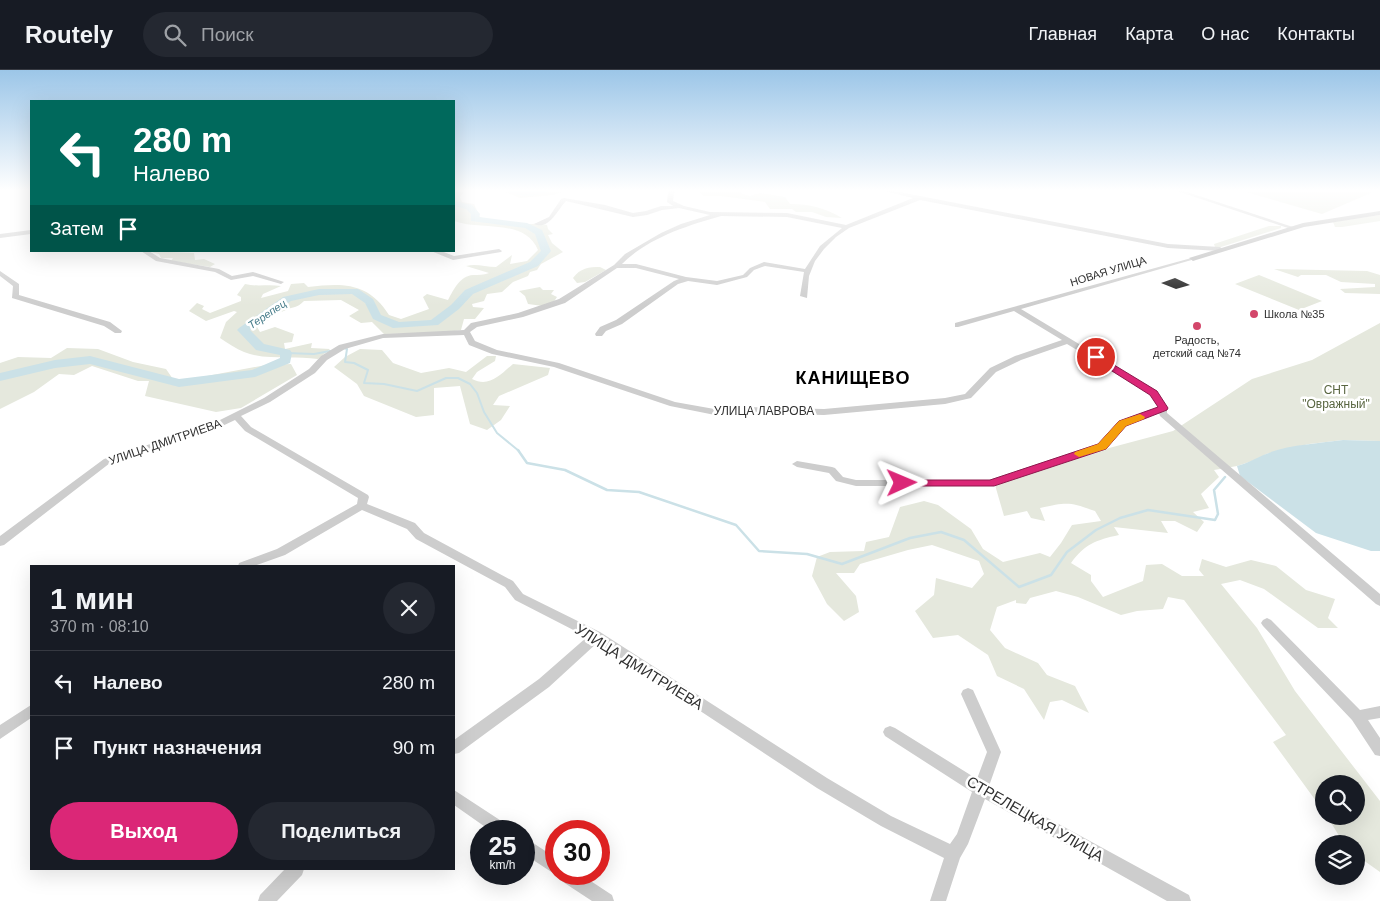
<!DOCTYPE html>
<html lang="ru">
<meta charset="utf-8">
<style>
:root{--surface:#171b24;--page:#242831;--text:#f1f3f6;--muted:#9ea1a6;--line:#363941;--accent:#db2777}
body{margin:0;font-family:Helvetica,sans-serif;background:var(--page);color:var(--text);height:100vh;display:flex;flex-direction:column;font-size:19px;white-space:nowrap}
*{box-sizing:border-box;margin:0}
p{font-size:16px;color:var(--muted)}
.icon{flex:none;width:28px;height:28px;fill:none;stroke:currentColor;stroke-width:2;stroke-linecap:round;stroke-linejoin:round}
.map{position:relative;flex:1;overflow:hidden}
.details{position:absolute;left:30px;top:495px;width:425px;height:305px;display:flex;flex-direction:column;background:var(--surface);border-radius:0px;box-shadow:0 5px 20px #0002}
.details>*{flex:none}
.guide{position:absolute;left:30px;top:30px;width:425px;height:152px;border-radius:0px;box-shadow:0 5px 20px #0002;background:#00695c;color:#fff;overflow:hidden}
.controls{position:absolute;left:1315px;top:705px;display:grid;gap:10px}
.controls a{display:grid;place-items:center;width:50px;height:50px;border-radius:50%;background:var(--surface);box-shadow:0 5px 20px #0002;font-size:25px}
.speed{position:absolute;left:470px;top:750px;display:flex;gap:10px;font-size:25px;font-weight:700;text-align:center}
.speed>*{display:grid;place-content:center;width:65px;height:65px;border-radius:50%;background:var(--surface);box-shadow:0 5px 20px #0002;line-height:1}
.speed small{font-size:12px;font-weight:400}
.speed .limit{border:8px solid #d22;background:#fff;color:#111}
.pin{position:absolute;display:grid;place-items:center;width:42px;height:42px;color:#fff;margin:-21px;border:2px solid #fff;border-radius:50%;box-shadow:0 1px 5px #0007}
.me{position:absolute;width:55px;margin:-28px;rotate:89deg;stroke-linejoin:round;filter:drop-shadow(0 0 4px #0008)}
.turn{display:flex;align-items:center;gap:18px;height:105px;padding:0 20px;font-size:22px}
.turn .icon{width:65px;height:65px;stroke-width:2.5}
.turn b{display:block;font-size:35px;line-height:42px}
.then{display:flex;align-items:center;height:48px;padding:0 20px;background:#0003;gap:10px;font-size:19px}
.round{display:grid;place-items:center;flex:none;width:52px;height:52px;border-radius:26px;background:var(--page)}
.head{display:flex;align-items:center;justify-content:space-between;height:85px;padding:0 20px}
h1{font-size:30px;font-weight:700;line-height:38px}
.cta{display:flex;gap:10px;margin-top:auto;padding:10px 20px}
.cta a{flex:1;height:58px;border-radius:30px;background:var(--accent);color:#fff;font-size:20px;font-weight:700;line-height:58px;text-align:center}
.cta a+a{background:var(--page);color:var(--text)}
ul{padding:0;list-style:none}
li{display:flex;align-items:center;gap:15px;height:65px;padding:0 20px;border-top:1px solid var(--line)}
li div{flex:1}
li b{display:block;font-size:19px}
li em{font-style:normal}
header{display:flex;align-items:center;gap:30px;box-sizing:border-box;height:70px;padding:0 25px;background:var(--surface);border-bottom:1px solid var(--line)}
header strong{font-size:24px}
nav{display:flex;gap:28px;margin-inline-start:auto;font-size:18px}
.search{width:350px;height:45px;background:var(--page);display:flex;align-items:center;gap:12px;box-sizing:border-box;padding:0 18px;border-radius:28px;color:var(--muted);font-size:19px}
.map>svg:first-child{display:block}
</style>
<header>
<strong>Routely</strong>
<div class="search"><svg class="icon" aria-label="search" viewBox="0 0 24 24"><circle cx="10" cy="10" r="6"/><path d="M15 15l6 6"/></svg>Поиск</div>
<nav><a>Главная</a><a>Карта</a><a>О нас</a><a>Контакты</a></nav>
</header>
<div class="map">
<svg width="1380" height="831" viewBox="0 0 1380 831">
<rect width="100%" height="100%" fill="#fff"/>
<path fill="#e5e8dd" d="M454,120H470L464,122L460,127L462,132L474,134L480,147C494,152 513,154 528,154C535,154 539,153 547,155L548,159L553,164L548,165L552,173L563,182L541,194L537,200L530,202L528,206L513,212L502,222L487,224L484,231L472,234L473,237L484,238L475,249H464L461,260L442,263L384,264L372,252L361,253L349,246L359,240L341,230L304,231C296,239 294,236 286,240C274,244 269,253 256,255L260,262L275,257L294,264L292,272L284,273L285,279L312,273L311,278L330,279L318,289C293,285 267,291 244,282C236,279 228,273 220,268L226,252L237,242L234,241L206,251L189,241L197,233L204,236L202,239L210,243L241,231V227L237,225L245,214C257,217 268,214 281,216L263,224L261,228L288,221L291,214L304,213L308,217C343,213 368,212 389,245L401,249L429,239L423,227L427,224L448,230C454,219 460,206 473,205C479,205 483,205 489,203L466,196C476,193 485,197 496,197L512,185L510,194L527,191L538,180C525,148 481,161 454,151Z
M501,120H567L553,125L520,128Z
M699,120H742L740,123L750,126L760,123L785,127L790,134C810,134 825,138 842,148L826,147L812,142H796L792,139H770L765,132L721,126H703Z
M1239,120H1378L1322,144Z
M1380,145V151L1342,157H1335L1333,152Z
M1269,156H1281V158L1221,177H1215L1214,174Z
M147,181L194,183L195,190L204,189L215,194L210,197L171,191L173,188H161L159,184Z
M600,197L606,200L585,212L577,213L573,208C580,198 589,197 600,197Z
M1274,199L1367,201L1380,205V224L1345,223L1340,219L1375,217V214L1341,212L1326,205H1301L1298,207Z
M1259,205L1322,231L1299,240L1235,214Z
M540,217L543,220H554L551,224L557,227L553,233L543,236L528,234L525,226L519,221Z
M1380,253V371L1343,370L1309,374L1266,384L1258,389L1237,396L1214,400L1219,407L1201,424L1209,438L1193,442L1204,452L1197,462L1175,451H1161L1168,463L1114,457L1119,465C1096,470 1085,474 1071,493L1091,505V511L1103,527L1143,511L1146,495L1162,494L1182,506H1204L1199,500L1202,489L1226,497L1251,490L1276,496L1306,520L1335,529L1328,548L1338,558H1318L1264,519L1240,510L1221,514L1257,558L1295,621L1380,731V802L1356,785V774H1344L1327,746H1356V714H1324V742L1273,672L1286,665L1184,530L1168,527L1163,539L1137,541L1121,545L1078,527L1056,521L1030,528L1026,534L1016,533V530L997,537L990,560L1005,578L1038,593L1047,605L1075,616L1089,643L1062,630L1050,632L1044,650L1024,619L997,606L988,585L958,565L933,568L915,541L934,525L936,508L972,518L984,504L979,491L932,475L908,480L860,494L854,503H836L856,526L859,542L844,551L827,534L812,506L817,487L830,482L864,481L866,472L889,467L900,437L924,431L938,435L971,459L983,479L1003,492L1040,483L1050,487L1061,473L1072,455L1101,451L1095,441C1069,432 1068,432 1040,438L1045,451L1031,448L1027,441L1004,446L995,415L1064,390L1173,361L1252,309L1312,290Z
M67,278L98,279L133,292L166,299L175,312L266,295L291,294L297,305L241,338L216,342L145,326L149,311H138L92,296L74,305L59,304L34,322L0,339V293L18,287L51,288Z
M360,279L382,280L393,293L421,303L449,298L466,302L487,286H496L495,291L477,302L472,309C489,318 500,305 513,294L550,298L548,305L499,326L493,335L510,336L501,350L487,360L470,354L460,316L434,318V345L416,347L364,326L357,314L334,297L345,287Z"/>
<path fill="#cbe1e7" d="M1343,370L1380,371V481H1371L1316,463L1240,406L1237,396C1248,393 1256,388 1266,384C1286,375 1321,373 1343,370Z"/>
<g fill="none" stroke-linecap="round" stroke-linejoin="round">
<path stroke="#cbe1e7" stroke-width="2" d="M343,278L347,279L345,292L354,293L368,300L364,313L384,314L417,321L446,308H458L470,314L477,323L484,342L497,363L519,381
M286,283L314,284L330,281"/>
<path stroke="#cbe1e7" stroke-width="2.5" d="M518,380L527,393L565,400L607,420L639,422L736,455L759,481L807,484L842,494L910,468L941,462L964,470L1019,517L1051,505L1067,482L1096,460L1120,448L1148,440L1215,450L1218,444L1214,420L1225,407"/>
<path fill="#cbe1e7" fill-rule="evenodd" d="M507,120H550C539,127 517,128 507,120Z
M454,131L472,135L480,144L479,147L527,153L542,160L551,181L538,196L473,224L459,239L438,255L393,258L373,249L365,233L352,224L319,225L291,231L250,260L264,274L290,280L292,283L290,293L255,307L179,317L90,294L55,298L0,311V303L55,290L90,286L179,309L252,300L280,288V285L256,280L239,262L237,260L239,258L283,227L319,219H358L373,229L381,245L399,252L431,250L451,235L465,220L530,192L541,181L535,164L525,158L471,151V144L466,139L454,136Z"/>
</g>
<path fill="#171717" d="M1175,208L1190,215L1176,219L1161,213Z"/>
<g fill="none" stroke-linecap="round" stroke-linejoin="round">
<path fill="#cdcdcd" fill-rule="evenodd" d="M671,120H677L674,123L673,131L684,136L710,142L787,143L846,155L913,128L880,120H889L1168,174L1220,177L1223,179L1220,181L1168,178L920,130L849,158L836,167L824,179L815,191L809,206L807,228L800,226L804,202L765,196L754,200L747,207L717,215L688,211L678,214L622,254L606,261L602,266H596L595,264L600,257L616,250L674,211L679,209L636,198H617L565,233L523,247L477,257L470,262L475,271L497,280L559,293L675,332L720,340L747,337L824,339L945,328L965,324L990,298L1015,286L1062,270L1014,241L958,257H955V253L1195,187V189L1021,239L1157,321L1167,338V343L1380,524V536L1376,534L1160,346L1159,343L1125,355L1105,378L990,416H856L836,411L829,403L797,397L792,394L797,391L832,397L835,398L843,407L856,410H989L1099,374L1119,351L1158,337L1151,325L1067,274L1021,290L996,302L971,328L945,334L824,345L747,343L720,346L670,336L554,297L492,284L469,275L464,265L383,268L345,279L327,290L315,303L270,332L241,346L251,357L368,425L369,427L367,434L415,453L424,463L513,511L523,524L600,562L827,708L891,746L950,774L957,764L972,722L885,666L883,662L885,658L890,656L895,658L977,709L987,682L961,624L963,620L968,618L973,620L1001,682L989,716L1189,825L1191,831H1167L985,729L968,774L960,788L946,831H930L944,788L881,756L817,718L597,573L549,617L459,683L454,684V670L539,609L587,567L515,530L505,517L416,469L407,459L362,440L285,485L254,496H238L239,493L277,479L357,434L358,428L245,361L235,350L218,358L110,393L4,475L0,476V466L104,389L212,354L264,328L309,299L321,286L339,275L383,264L464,260L471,253L518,243L559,229L614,195L625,184L661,163L681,154L710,145L679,138L662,140L647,145L633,147L566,131C558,139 549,161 534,154L549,147L561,129L564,128L605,135L633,143L646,141L661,136H673L667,132L668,122ZM721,146L787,147L842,158L820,176L805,199L764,192L750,198L743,205L717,211L686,207L636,194H622C648,168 686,156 721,146Z
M1174,120H1181L1296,158L1291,159Z
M31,160V164L0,168V164Z
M499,179L502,181L501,182L453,190L431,181H441L454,186Z
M141,181H149L160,188L219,199L232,206L253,202L284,212L281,214L253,206L231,210L215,202L156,191Z
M0,201L19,214V225L110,252L122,261L121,263H115L104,256L12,228L13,216L0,206Z
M1267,548L1271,550L1360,640L1380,636V648L1368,650L1380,668V686L1375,685L1352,650L1263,556L1261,553L1263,550Z
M31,635V648L0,669V655Z
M454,720L509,756L512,761H491L454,735Z
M524,767L556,788V804H580L612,825L614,831H592L560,810L558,804L556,805L524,784Z
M285,799H304L302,805L277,831H258L260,825Z"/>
<path fill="#bababa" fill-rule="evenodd" d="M1380,141V145L1304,157L1196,190L1193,191L1189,188L1303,153Z"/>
</g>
<linearGradient id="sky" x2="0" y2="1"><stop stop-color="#9cc6e8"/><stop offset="0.51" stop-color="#fff"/><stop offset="1" stop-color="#fff" stop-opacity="0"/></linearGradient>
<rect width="1380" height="236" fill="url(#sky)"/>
<path fill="#db2777" stroke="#8e194d" d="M1096,284L1157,321L1168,338L1167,340L1126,356L1106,379L994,416H898L896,413L902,410H990L1098,374L1119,351L1158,337L1150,325L1093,289L1092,287Z"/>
<path fill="#f59e0b" d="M1140,344L1145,347L1144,349L1126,356L1106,379L1079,387L1074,384L1075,382L1098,374L1119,351Z"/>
<g fill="#d3466a" stroke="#fff" stroke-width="2">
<circle cx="1254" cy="244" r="5"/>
<circle cx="1197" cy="256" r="5"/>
</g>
<g text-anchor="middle" stroke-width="5" stroke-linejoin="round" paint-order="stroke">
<g font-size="11" fill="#303030" stroke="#fff">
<text transform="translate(1108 201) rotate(-17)" y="4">НОВАЯ УЛИЦА</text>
</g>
<g font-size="11" font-style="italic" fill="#467c8a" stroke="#fff">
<text transform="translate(267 244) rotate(-34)" y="4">Терепец</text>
</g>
<g font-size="11" fill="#303030" stroke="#fff" text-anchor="start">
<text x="1264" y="248">Школа №35</text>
<text x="1197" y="274" text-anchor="middle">Радость,<tspan x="1197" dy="13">детский сад №74</tspan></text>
</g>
<g font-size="12" fill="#5a6742" stroke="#fff">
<text x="1336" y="324">СНТ<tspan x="1336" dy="14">"Овражный"</tspan></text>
</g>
<g font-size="12" fill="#303030" stroke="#fff">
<text x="764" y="345">УЛИЦА ЛАВРОВА</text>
<text transform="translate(165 372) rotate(-19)" y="4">УЛИЦА ДМИТРИЕВА</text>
</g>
<g font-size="15" fill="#303030" stroke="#fff">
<text transform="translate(639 597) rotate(32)" y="5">УЛИЦА ДМИТРИЕВА</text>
<text transform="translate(1035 749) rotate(30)" y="5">СТРЕЛЕЦКАЯ УЛИЦА</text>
</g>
<g font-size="18" font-weight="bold" letter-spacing="1" fill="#000" stroke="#fff">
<text x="853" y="314">КАНИЩЕВО</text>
</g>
</g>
</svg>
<div class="controls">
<a><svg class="icon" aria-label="search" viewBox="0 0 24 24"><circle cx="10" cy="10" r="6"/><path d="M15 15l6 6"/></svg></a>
<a><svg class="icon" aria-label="layers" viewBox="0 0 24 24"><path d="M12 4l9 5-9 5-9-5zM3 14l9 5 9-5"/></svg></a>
</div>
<div class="speed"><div>25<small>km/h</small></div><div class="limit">30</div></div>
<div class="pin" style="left:1096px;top:287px;background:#d93025"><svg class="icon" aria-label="arrive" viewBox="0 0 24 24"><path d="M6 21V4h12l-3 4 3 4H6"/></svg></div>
<svg class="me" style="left:902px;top:413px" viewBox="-20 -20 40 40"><path d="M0-17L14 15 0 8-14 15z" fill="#db2777" stroke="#fff" stroke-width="4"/></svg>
<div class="guide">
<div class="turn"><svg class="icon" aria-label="left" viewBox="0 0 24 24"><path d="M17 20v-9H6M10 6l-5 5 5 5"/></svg><div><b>280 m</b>Налево</div></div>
<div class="then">Затем<svg class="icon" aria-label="arrive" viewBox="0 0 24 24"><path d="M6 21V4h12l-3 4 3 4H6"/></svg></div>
</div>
<section class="details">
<div class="head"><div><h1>1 мин</h1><p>370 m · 08:10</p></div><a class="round"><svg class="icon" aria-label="close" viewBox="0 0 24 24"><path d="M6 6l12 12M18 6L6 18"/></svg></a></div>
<ul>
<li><svg class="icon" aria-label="left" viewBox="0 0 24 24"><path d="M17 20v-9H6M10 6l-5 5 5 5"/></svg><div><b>Налево</b></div><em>280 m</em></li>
<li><svg class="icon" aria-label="arrive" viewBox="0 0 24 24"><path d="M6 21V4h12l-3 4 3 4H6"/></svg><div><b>Пункт назначения</b></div><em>90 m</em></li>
</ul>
<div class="cta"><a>Выход</a><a>Поделиться</a></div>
</section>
</div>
